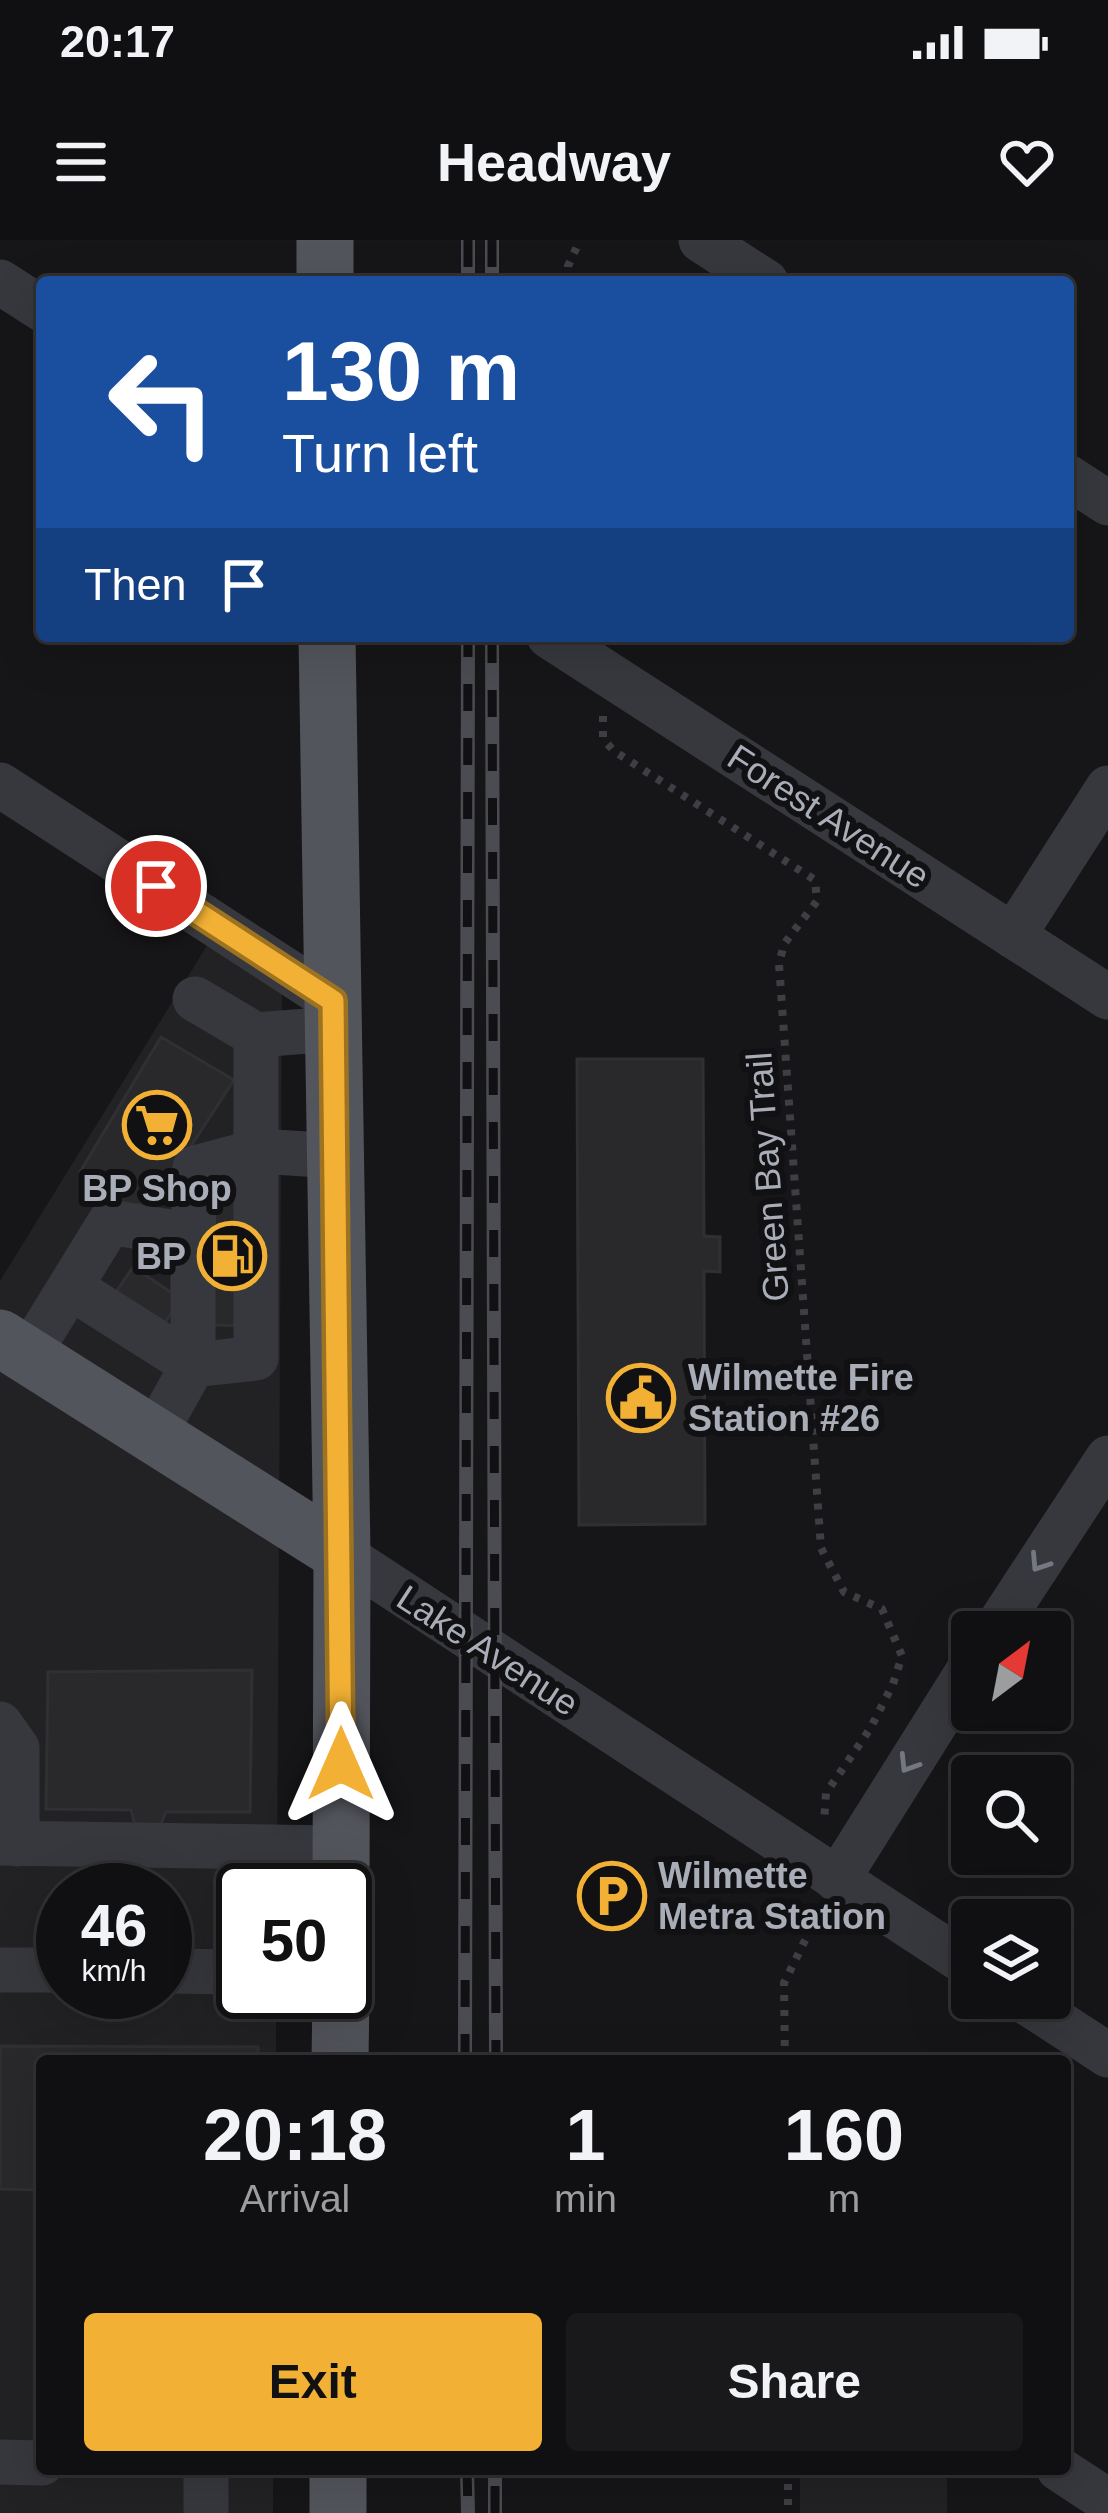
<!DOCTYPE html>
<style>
:root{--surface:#101012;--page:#19191b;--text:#f1f3f6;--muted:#9c9d9f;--line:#303032;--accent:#f2b134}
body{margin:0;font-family:Helvetica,sans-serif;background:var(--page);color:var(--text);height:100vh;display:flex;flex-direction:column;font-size:45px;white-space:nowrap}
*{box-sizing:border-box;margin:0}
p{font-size:39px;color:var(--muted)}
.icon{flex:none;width:66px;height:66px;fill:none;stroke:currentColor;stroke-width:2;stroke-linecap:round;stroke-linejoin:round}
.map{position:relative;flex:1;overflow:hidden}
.side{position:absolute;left:36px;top:1815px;width:1035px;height:420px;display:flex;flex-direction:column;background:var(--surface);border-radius:12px;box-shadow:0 12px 48px #0002,0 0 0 3px var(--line)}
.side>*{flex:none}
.hud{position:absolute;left:36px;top:36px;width:1038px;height:366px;border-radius:12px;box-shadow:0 12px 48px #0002,0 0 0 3px var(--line);background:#1a4fa0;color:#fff;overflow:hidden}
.needle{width:78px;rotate:32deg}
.tools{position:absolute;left:951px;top:1371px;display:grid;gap:24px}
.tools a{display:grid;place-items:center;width:120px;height:120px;border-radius:12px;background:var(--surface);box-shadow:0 12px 48px #0002,0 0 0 3px var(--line);font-size:60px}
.speed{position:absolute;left:36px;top:1623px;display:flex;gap:24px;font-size:60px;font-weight:700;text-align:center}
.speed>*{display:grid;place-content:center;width:156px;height:156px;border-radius:50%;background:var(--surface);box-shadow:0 12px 48px #0002,0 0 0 3px var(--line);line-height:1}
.speed small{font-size:30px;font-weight:400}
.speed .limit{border:6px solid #111;border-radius:18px;background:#fff;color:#111}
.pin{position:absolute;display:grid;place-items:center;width:102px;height:102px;color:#fff;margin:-51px;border:6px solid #fff;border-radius:50%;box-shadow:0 3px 12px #0007}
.me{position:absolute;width:132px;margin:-66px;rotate:0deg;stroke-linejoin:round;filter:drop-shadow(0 0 9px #0008)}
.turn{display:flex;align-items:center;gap:42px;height:252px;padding:0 48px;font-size:54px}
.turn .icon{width:156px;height:156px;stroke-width:2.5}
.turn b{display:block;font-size:84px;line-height:102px}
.then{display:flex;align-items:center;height:114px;padding:0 48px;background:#0003;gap:24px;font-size:45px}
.eta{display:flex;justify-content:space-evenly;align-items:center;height:204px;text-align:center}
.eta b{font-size:72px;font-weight:800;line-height:84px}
.action{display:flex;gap:24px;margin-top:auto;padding:24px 48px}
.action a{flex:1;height:138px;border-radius:12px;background:var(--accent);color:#111;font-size:48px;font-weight:800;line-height:138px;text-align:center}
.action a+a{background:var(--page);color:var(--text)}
.status{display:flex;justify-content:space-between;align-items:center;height:84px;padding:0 60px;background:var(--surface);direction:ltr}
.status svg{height:33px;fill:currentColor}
header{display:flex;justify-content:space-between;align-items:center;height:156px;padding:0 48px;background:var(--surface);font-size:54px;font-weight:800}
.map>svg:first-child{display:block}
</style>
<div class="status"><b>20:17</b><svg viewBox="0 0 49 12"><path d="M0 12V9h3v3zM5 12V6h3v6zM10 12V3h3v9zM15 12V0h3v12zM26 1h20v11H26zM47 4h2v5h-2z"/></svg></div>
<header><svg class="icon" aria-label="menu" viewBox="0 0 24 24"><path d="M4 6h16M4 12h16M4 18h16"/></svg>Headway<svg class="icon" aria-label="heart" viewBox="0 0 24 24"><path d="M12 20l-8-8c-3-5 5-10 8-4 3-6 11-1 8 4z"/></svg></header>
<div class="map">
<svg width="1108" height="2273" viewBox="0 0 1108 2273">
<rect width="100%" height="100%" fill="#161618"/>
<path fill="#222225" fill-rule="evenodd" d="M211,699L282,743L277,1650H243V1752H276V1821H42V2229H273V2273H0V1041ZM63,1650H165V1752H63Z
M800,2229H928L947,2239V2273H800Z"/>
<path fill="#29292c" stroke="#303034" stroke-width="3" d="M161,797L234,840L176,929L180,955L109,971L104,945L80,932Z
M577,819H703L704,996L720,997V1032L704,1031L705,1284L579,1285Z
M212,946L254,947L252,1086L209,1085Z
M133,1027L181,1059L155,1097L107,1065Z
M252,1430L250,1572H166L160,1586L135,1585L131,1570L46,1569L48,1432Z
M0,1806L258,1807V1821H42V1950L0,1949Z"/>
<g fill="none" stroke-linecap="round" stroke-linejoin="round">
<path stroke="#3d3f44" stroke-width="8" stroke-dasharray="6 9" stroke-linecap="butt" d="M568,42V26L580,0
M603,476V499L614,511L815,640L817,661L784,704L779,724L821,1308L844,1352L882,1369L902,1416L893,1444L870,1489L826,1553L824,1582
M713,1640L736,1655
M785,1821L784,1743L818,1674
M788,2229V2273"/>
<path stroke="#37383d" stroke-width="45" d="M701,0L766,42
M0,42L42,69
M1068,237L1108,263
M549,396L1108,757
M0,545L333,761
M1013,696L1108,548
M195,759L256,795L334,789
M256,795V1118L193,1125L70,1047L110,982L193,996L195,928L259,911L336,916
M28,1115L70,1047
M154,1195L193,1125V996
M342,1314L972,1727
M994,1392L1108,1218
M0,1484L17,1508V1604
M0,1603L341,1608
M837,1640L972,1425
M0,1730H63
M165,1731L243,1732
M1020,1758L1108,1815
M0,2222L42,2223
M206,2229V2273
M1059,2229L1108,2261"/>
<path stroke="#53555c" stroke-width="57" d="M325,42V0
M327,396L342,1314L341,1650
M0,1098L342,1314
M340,1821L341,1752
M338,2273V2229"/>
<g stroke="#4a4c52" stroke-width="14">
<path id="rail" d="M468,0V42
M492,0V42
M492,396L496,1821
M465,1821L468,396
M467,2229L468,2273
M495,2273V2229"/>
</g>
<use href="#rail" stroke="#111113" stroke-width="9" stroke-dasharray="27" stroke-linecap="butt"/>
</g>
<defs><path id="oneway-chevron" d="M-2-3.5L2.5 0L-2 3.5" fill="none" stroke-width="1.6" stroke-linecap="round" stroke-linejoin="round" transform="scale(3)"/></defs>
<g stroke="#757881">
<use href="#oneway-chevron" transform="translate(1039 1323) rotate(123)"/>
<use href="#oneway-chevron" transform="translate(908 1524) rotate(122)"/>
</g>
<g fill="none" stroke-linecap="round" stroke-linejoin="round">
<g stroke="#9d7322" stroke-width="30">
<path id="route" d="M156,646L333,761L341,1524"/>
</g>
<use href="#route" stroke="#f2b134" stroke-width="21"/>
</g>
<defs>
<g id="supermarket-ring" transform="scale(3.45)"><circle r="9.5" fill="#111113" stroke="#f2b134" stroke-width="1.5"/><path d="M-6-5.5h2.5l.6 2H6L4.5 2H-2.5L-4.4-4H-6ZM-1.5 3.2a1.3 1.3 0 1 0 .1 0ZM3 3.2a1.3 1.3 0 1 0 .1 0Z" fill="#f2b134"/></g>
<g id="fuel-ring" transform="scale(3.45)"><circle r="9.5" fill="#111113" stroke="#f2b134" stroke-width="1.5"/><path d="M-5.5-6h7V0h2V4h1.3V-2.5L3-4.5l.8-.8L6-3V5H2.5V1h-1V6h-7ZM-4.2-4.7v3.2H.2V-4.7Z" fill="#f2b134"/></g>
<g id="civic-ring" transform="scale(3.45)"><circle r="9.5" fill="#111113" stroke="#f2b134" stroke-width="1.5"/><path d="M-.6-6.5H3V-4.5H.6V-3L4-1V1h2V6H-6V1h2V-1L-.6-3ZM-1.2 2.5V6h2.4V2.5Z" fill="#f2b134"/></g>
<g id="parking-ring" transform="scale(3.45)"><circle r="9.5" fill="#111113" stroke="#f2b134" stroke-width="1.5"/><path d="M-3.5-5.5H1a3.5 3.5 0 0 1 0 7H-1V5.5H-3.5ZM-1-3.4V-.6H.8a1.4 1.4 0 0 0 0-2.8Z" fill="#f2b134"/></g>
</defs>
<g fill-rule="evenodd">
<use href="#supermarket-ring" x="157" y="885"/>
<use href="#fuel-ring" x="232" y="1016"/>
<use href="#civic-ring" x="641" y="1158"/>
<use href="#parking-ring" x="612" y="1656"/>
</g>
<g text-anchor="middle" stroke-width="12" stroke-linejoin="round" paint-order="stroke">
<g font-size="36" fill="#a8adb8" stroke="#111113">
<text transform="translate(829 576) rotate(33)" y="13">Forest Avenue</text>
<text transform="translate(767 937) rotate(-94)" y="13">Green Bay Trail</text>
<text transform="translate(488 1410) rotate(33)" y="13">Lake Avenue</text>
</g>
<g font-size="36" font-weight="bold" fill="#a8adb8" stroke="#111113" text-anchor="start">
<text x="157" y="961" text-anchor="middle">BP Shop</text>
<text x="186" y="1029" text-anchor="end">BP</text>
<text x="688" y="1150">Wilmette Fire<tspan x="688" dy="41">Station #26</tspan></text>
<text x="658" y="1648">Wilmette<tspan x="658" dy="41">Metra Station</tspan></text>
</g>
</g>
</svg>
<div class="tools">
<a><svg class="needle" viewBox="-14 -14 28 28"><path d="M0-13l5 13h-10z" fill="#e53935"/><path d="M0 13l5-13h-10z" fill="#9c9d9f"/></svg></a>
<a><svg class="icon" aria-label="search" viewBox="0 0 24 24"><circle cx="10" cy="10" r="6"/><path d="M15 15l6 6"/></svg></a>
<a><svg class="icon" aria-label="layers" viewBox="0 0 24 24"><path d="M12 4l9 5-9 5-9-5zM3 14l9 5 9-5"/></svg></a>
</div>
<div class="speed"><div>46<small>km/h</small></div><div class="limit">50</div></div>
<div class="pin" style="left:156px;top:646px;background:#d93025"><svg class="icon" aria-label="arrive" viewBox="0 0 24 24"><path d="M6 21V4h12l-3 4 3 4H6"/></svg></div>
<svg class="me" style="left:341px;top:1524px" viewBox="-20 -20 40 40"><path d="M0-17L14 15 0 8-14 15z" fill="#f2b134" stroke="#fff" stroke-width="4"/></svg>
<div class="hud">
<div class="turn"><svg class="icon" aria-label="left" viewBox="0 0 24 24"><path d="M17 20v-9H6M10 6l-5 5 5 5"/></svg><div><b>130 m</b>Turn left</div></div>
<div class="then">Then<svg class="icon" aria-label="arrive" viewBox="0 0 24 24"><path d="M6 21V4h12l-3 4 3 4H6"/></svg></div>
</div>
<section class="side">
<div class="eta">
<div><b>20:18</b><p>Arrival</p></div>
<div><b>1</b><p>min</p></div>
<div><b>160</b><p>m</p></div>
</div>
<div class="action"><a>Exit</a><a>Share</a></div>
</section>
</div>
